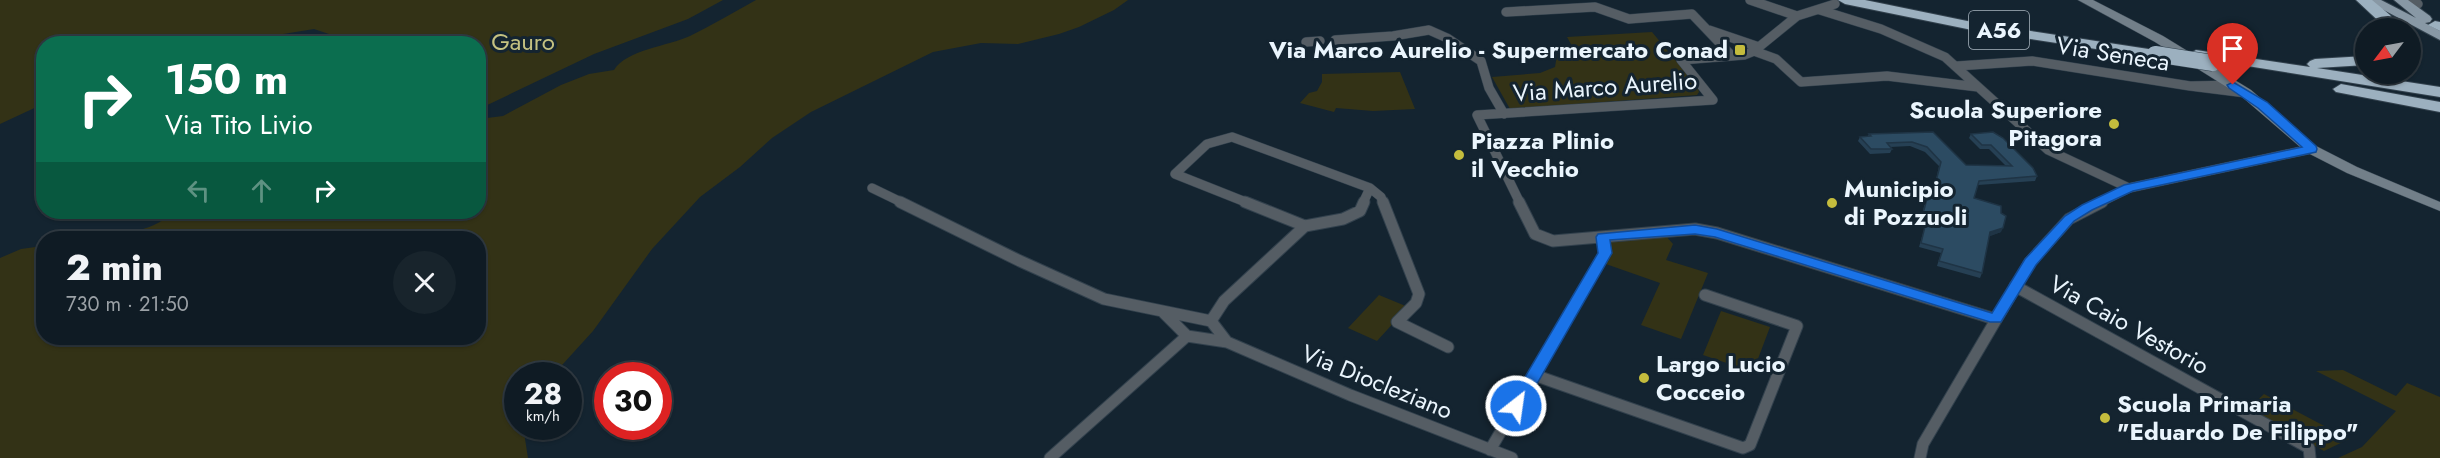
<!DOCTYPE html>
<html lang="it">
<meta charset="utf-8">
<style>
:root{--surface:#0f1b24;--page:#18242c;--text:#f1f3f6;--muted:#9ba1a6;--line:#2f3941}
body{margin:0;font-family:Jost,sans-serif;background:var(--page);color:var(--text);height:100vh;display:flex;flex-direction:column;font-size:22px;white-space:nowrap}
*{box-sizing:border-box;margin:0}
p{font-size:20px;color:var(--muted)}
.icon{flex:none;width:33px;height:33px;fill:none;stroke:currentColor;stroke-width:2;stroke-linecap:round;stroke-linejoin:round}
.map{position:relative;flex:1;overflow:hidden}
.side{position:absolute;left:36px;top:231px;width:450px;height:114px;display:flex;flex-direction:column;background:var(--surface);border-radius:24px;box-shadow:0 2px 4px #0004,0 0 0 2px var(--line)}
.side>*{flex:none}
.guide{position:absolute;left:36px;top:36px;width:450px;height:183px;border-radius:24px;box-shadow:0 2px 4px #0004,0 0 0 2px var(--line);background:#0b6e4f;color:#fff;overflow:hidden}
.needle{width:39px;rotate:238deg}
.fabs{position:absolute;left:2355px;top:18px;display:grid;gap:12px}
.fabs a{display:grid;place-items:center;width:66px;height:66px;border-radius:50%;background:var(--surface);box-shadow:0 2px 4px #0004,0 0 0 2px var(--line);font-size:30px}
.speed{position:absolute;left:504px;top:362px;display:flex;gap:12px;font-size:30px;font-weight:700;text-align:center}
.speed>*{display:grid;place-content:center;width:78px;height:78px;border-radius:50%;background:var(--surface);box-shadow:0 2px 4px #0004,0 0 0 2px var(--line);line-height:1}
.speed small{font-size:15px;font-weight:400}
.speed .limit{border:9px solid #d22;background:#fff;color:#111}
.pin{position:absolute;display:grid;place-items:center;width:51px;height:51px;color:#fff;margin:-62px -26px;border-radius:50% 50% 50% 0;rotate:-45deg;box-shadow:0 0 6px #0007}
.pin .icon{rotate:45deg}
.me{position:absolute;width:66px;margin:-33px;rotate:30deg;stroke-linejoin:round;filter:drop-shadow(0 0 4px #0008)}
.turn{display:flex;align-items:center;gap:21px;height:126px;padding:0 30px;font-size:27px}
.turn .icon{width:78px;height:78px;stroke-width:2.5}
.turn b{display:block;font-size:42px;line-height:51px}
.lanes{display:flex;align-items:center;height:57px;padding:0 30px;background:#0003;justify-content:center;gap:30px;direction:ltr}
.lanes .off{opacity:.35}
.round{display:grid;place-items:center;flex:none;width:63px;height:63px;border-radius:32px;background:var(--page)}
.headline{display:flex;align-items:center;justify-content:space-between;height:102px;padding:0 30px}
h1{font-size:36px;font-weight:800;line-height:45px}
.map>svg:first-child{display:block}
</style>
<div class="map">
<svg width="2440" height="458" viewBox="0 0 2440 458">
<rect width="100%" height="100%" fill="#142430"/>
<path fill="#333216" d="M0,0H723L688,19L594,54L481,108L478,107V44L336,43L344,39L314,29L227,43L44,44L43,104L0,124Z
M756,0H1128L1114,10L1079,27L1059,34L1018,44L981,43L933,52L811,112L772,138L740,167L700,197L652,249L593,331L553,375H518V426H523L528,458H0V258L21,249L43,246L44,338H478V238H84C113,233 152,235 172,212H478L479,119L503,116L561,85L589,74L614,70C626,50 668,46 690,36C712,25 734,12 756,0Z
M1652,32L1697,86L1699,92L1697,95L1510,109L1492,77L1540,73L1555,67L1557,55L1541,48L1572,46L1567,37Z
M1400,72L1415,109L1373,111L1336,108L1334,112L1300,103L1309,93L1317,91L1322,82V74Z
M1665,235L1673,244L1666,260L1708,273L1681,339L1641,325L1660,283L1603,263L1607,240Z
M1379,295L1408,307L1377,341L1348,328Z
M1721,311L1770,327L1753,372L1703,355Z
M2343,370L2396,396L2407,383L2440,397V458H2338L2362,447L2396,411L2316,371Z
M2264,394L2349,439L2324,451L2248,409Z"/>
<g fill="none" stroke-linecap="round" stroke-linejoin="round">
<g stroke="#32414d" stroke-width="10">
<path id="street-far1" d="M1750,0L1797,16
M2411,0L2418,4
M1820,10L1881,29L1945,57L2048,150L2129,188
M1506,12L1595,7L1629,19L1692,14L1732,56
M1709,30L1759,47
M1335,40L1393,36L1429,30L1447,38L1481,61L1489,88L1504,114
M1306,42L1320,41
M1754,51L1776,59L1801,82L1887,76L1978,87
M1957,66L2032,61L2190,86
M2233,85L2190,86L2246,93
M872,188L903,203
M1370,188L1381,197L1383,203
M1248,203L1175,174L1207,144L1232,137L1370,188L1363,203
M1520,203L1477,115L1713,100L1681,60L1744,55L1754,51L1797,16L1835,4
M2099,203L2129,188L2311,149"/>
</g>
<g stroke="#32414d" stroke-width="13">
<path id="street" d="M900,202L1020,261L1104,299L1211,321
M1245,202L1305,226
M1383,202L1419,294L1416,303L1397,322L1448,347
M1519,202L1535,234L1553,241L1695,229L1717,233L1995,319
M1305,226L1343,219L1360,211L1364,202
M2015,286L2309,448L2310,458
M1162,311L1187,336L1227,342L1350,395L1512,458
M1211,321L1224,301L1305,226
M1211,321L1227,342
M1534,375L1743,448L1750,445L1797,326L1705,295
M1490,450L1605,253L1603,237
M1050,458L1187,336
M1920,458L1923,444L2030,262L2069,219L2102,202"/>
</g>
<g stroke="#32414d" stroke-width="1">
<path id="secondary" d="M2078,0H2093L2163,36L2251,90L2316,146L2357,167L2440,202V211L2347,173L2306,152L2241,96L2155,42Z"/>
</g>
<g stroke="#32414d" stroke-width="2">
<path id="primary" d="M2365,0H2381L2416,18L2394,0H2408L2430,16L2432,19L2430,22L2425,23L2440,31V40Z"/>
</g>
<g stroke="#32414d" stroke-width="2">
<path id="highway" d="M1838,0H1865L1972,22L2155,50L2162,54L2155,58L1972,30L1845,4Z
M2356,0H2372L2390,15L2400,28H2386Z
M2435,21L2440,22V31L2428,25Z
M2196,50L2310,67L2307,64L2310,61L2315,59L2366,56V65L2317,68L2440,87V97L2191,57L2189,54Z
M2341,84L2440,102V112L2336,92L2333,89Z"/>
</g>
<use href="#street-far1" stroke="#555d64" stroke-width="9"/>
<use href="#street" stroke="#555d64" stroke-width="11"/>
<use href="#secondary" fill="#727f89" fill-rule="evenodd"/>
<use href="#primary" fill="#8898a5" fill-rule="evenodd"/>
<use href="#highway" fill="#9cb0bf" fill-rule="evenodd"/>
<g stroke="#32414d" stroke-width="17" stroke-linecap="butt">
<path id="highway-bridge" d="M2155,54L2213,63"/>
</g>
<use href="#highway-bridge" stroke="#9cb0bf" stroke-width="16"/>
</g>
<path fill="#264054" d="M1933,132L1966,165L2006,166L1989,149H1980L1969,138L1971,134L1993,132L2037,176L2035,181L1978,185L1974,198L2001,232L1989,236L1982,273L1980,278L1937,266L1941,253L1919,247L1926,223L1920,221L1928,192L1934,189L1939,166L1925,152L1910,146L1890,147L1892,149L1890,153L1870,154L1858,141L1860,137L1868,136L1869,134Z"/>
<path fill="#1f3445" d="M2003,228L2001,232L1988,237L1990,232Z"/>
<path fill="#2c4b62" stroke="#1f3445" stroke-width="1.5" d="M1933,132L1966,165L2012,166L1991,145H1982L1971,134L1993,132L2003,138L2033,168L2037,176L1979,181L1974,198L2001,206V213L2006,216L2003,228L1990,232L1982,273L1939,261L1943,249L1921,243L1927,218L1922,217L1930,188L1934,189L1941,162L1927,147L1912,142L1887,143L1892,149H1871L1860,137L1871,136L1869,134Z"/>
<path fill="#1a73e8" stroke="#114b97" stroke-width="1.5" d="M2233,82L2267,102L2316,146L2317,149L2316,152L2133,191L2092,210L2074,221L2036,265L2001,322H1990L1715,237L1695,234L1610,240L1612,253L1522,410H1510L1508,406L1598,253L1596,237L1598,234L1695,225L1717,229L1992,313L2025,259L2065,216L2082,205L2124,185L2302,147L2258,108L2229,88L2227,85Z"/>
<g fill="#c4bc3d" stroke="#142430" stroke-width="2">
<rect x="1734" y="44" width="12" height="12" rx="3"/>
<circle cx="2114" cy="124" r="6"/>
<circle cx="1459" cy="155" r="6"/>
<circle cx="1832" cy="203" r="6"/>
<circle cx="1644" cy="378" r="6"/>
<circle cx="2105" cy="418" r="6"/>
</g>
<g text-anchor="middle" stroke-width="6" stroke-linejoin="round" paint-order="stroke">
<rect fill="#142430" stroke="#aab6c0" stroke-width="1.5" x="1969" y="11" width="60" height="38" rx="4.5"/>
<g font-size="22" font-weight="bold" fill="#eaf5fd">
<text x="1999" y="38">A56</text>
</g>
<g font-size="24" fill="#c5c281" stroke="#142430">
<text x="523" y="50">Gauro</text>
</g>
<g font-size="24" font-weight="bold" fill="#eaf5fd" stroke="#142430" text-anchor="start">
<text x="1728" y="58" text-anchor="end">Via Marco Aurelio - Supermercato Conad</text>
<text x="2102" y="118" text-anchor="end">Scuola Superiore<tspan x="2102" dy="28">Pitagora</tspan></text>
<text x="1471" y="149">Piazza Plinio<tspan x="1471" dy="28">il Vecchio</tspan></text>
<text x="1844" y="197">Municipio<tspan x="1844" dy="28">di Pozzuoli</tspan></text>
<text x="1656" y="372">Largo Lucio<tspan x="1656" dy="28">Cocceio</tspan></text>
<text x="2117" y="412">Scuola Primaria<tspan x="2117" dy="28">"Eduardo De Filippo"</tspan></text>
</g>
<g font-size="24" fill="#eaf5fd" stroke="#142430">
<text transform="translate(2113 54) rotate(9)" y="8">Via Seneca</text>
<text transform="translate(1605 87) rotate(-4)" y="8">Via Marco Aurelio</text>
<text transform="translate(2129 325) rotate(29)" y="8">Via Caio Vestorio</text>
<text transform="translate(1377 382) rotate(22)" y="8">Via Diocleziano</text>
</g>
</g>
</svg>
<div class="fabs">
<a><svg class="needle" viewBox="-14 -14 28 28"><path d="M0-13l5 13h-10z" fill="#e53935"/><path d="M0 13l5-13h-10z" fill="#9ba1a6"/></svg></a>
</div>
<div class="speed"><div>28<small>km/h</small></div><div class="limit">30</div></div>
<div class="pin" style="left:2233px;top:85px;background:#d93025"><svg class="icon" aria-label="arrive" viewBox="0 0 24 24"><path d="M6 21V4h12l-3 4 3 4H6"/></svg></div>
<svg class="me" style="left:1516px;top:406px" viewBox="-20 -20 40 40"><circle r="17" fill="#1a73e8" stroke="#fff" stroke-width="3"/><path d="M0-11L8 9 0 5-8 9z" fill="#fff"/></svg>
<div class="guide">
<div class="turn"><svg class="icon" aria-label="right" viewBox="0 0 24 24"><path d="M7 20v-9h11M14 6l5 5-5 5"/></svg><div><b>150 m</b>Via Tito Livio</div></div>
<div class="lanes"><svg class="icon off" aria-label="left" viewBox="0 0 24 24"><path d="M17 20v-9H6M10 6l-5 5 5 5"/></svg><svg class="icon off" aria-label="ahead" viewBox="0 0 24 24"><path d="M12 20V5M6 11l6-6 6 6"/></svg><svg class="icon" aria-label="right" viewBox="0 0 24 24"><path d="M7 20v-9h11M14 6l5 5-5 5"/></svg></div>
</div>
<section class="side">
<div class="headline"><div><h1>2 min</h1><p>730 m · 21:50</p></div><a class="round"><svg class="icon" aria-label="close" viewBox="0 0 24 24"><path d="M6 6l12 12M18 6L6 18"/></svg></a></div>
</section>
</div>
